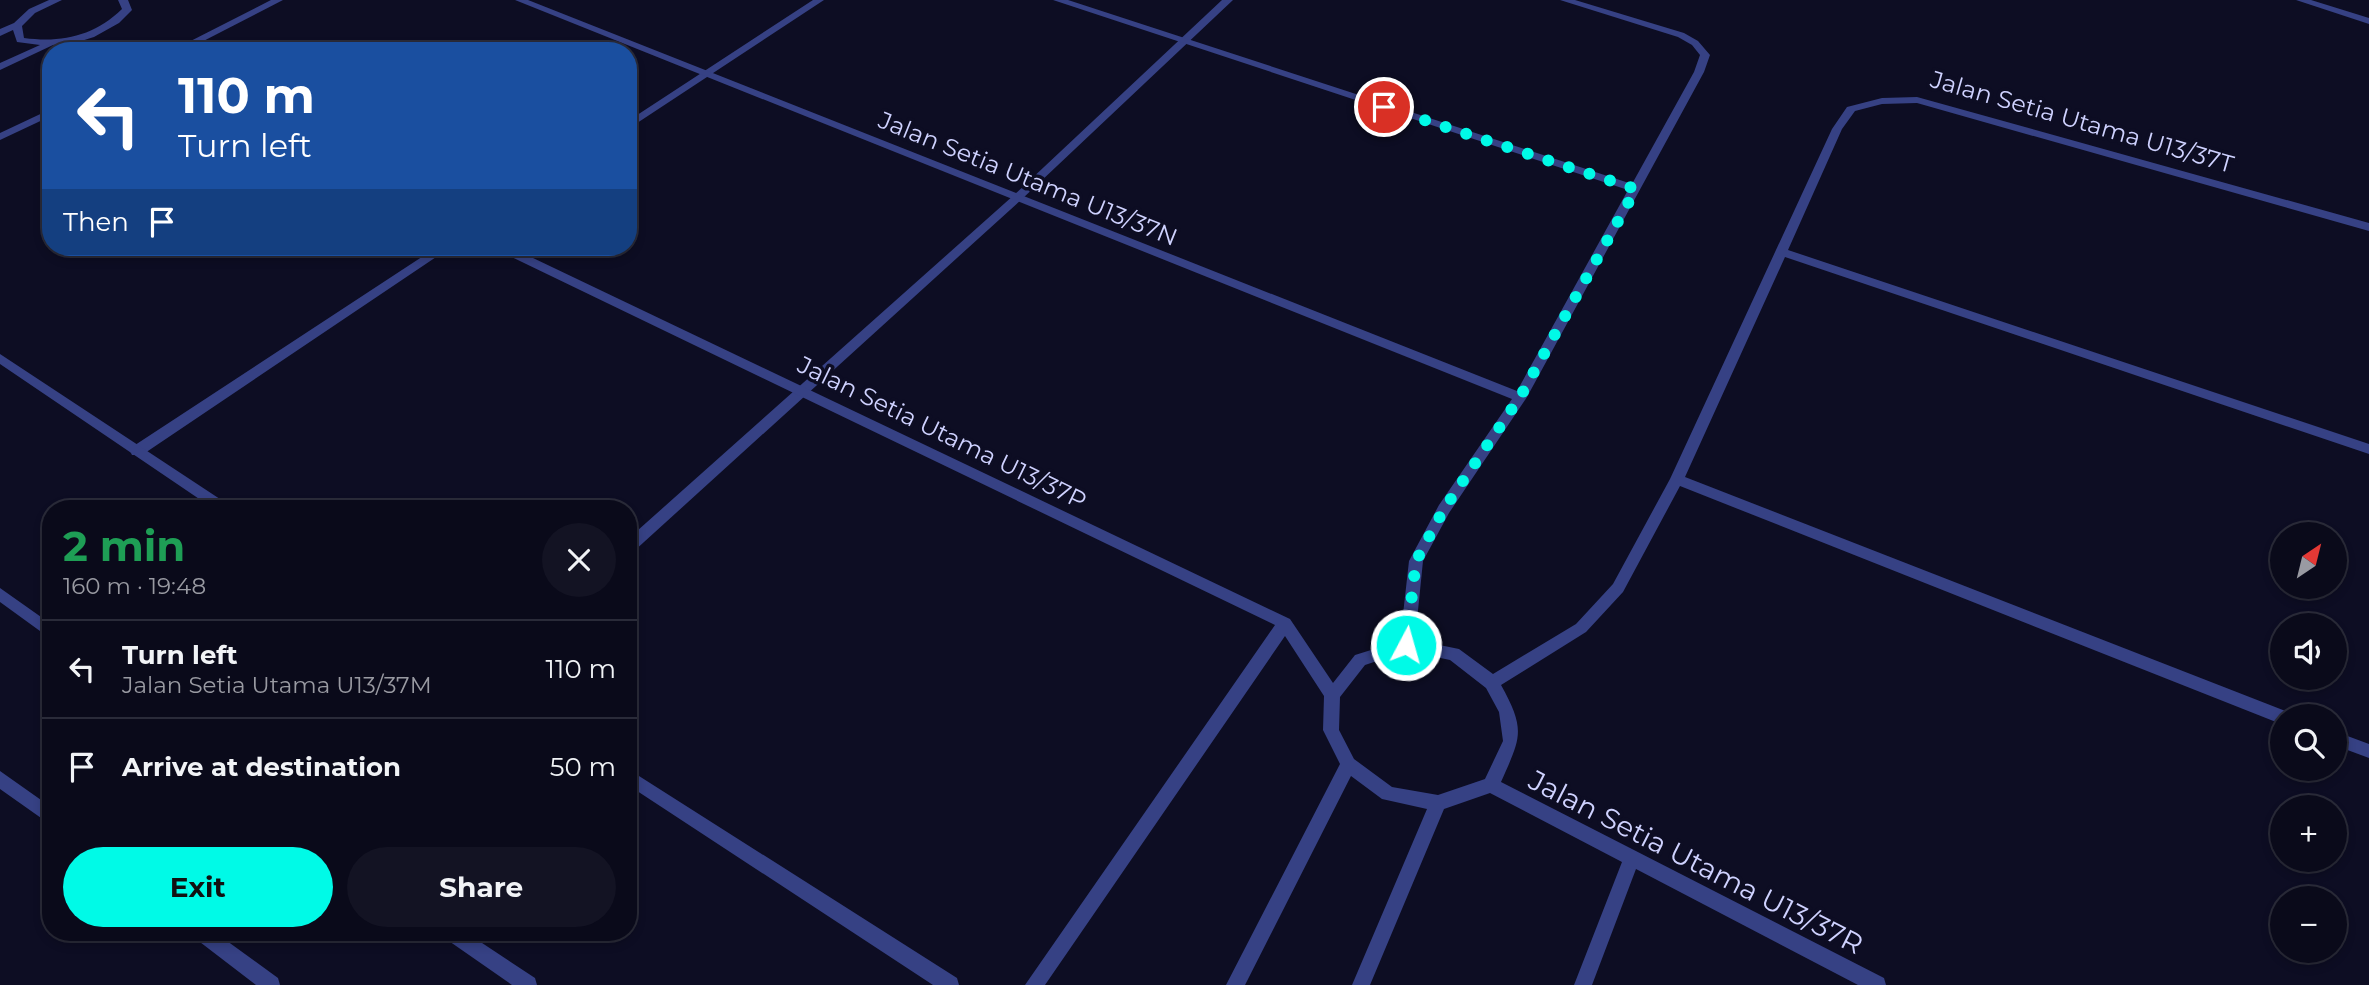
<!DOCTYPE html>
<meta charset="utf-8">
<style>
:root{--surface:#0a0a1a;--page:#131323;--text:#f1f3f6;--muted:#999aa2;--line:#2a2b39;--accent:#00fae7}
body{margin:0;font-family:Montserrat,sans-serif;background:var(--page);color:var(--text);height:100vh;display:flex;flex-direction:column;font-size:26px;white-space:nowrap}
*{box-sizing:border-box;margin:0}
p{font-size:23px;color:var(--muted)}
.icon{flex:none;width:38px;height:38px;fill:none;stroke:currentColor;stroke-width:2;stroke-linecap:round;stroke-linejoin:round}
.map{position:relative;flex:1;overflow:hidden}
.side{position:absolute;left:42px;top:500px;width:595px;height:441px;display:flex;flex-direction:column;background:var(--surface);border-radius:28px;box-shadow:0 4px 10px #0003,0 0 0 2px var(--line)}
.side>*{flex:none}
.hud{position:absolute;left:42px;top:42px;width:595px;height:214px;border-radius:28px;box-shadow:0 4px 10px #0003,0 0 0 2px var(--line);background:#1a4fa0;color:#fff;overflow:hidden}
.needle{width:46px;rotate:35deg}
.buttons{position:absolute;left:2270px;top:522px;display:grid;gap:14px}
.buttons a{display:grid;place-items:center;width:77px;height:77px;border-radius:50%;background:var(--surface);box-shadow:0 4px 10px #0003,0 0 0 2px var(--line);font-size:35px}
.pin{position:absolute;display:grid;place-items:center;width:60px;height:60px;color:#fff;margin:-30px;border:4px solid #fff;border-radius:50%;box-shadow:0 2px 7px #0007}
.me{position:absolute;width:77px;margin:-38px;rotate:6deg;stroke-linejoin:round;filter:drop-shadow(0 0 5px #0008)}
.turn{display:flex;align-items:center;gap:24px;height:147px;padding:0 21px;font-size:32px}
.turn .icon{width:91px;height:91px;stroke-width:2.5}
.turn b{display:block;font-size:49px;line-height:60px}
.then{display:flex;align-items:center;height:66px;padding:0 21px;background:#0003;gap:14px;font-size:26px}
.round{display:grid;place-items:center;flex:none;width:74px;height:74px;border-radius:37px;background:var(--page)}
.head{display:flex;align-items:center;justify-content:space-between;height:119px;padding:0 21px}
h1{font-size:42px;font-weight:700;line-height:52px;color:#1e9e55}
.cta{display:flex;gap:14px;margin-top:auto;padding:14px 21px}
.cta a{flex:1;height:80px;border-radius:42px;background:var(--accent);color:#111;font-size:28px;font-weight:700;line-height:80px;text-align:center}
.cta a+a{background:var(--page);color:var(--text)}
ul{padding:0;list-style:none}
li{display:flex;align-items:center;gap:21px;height:98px;padding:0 21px;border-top:2px solid var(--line)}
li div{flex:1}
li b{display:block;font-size:26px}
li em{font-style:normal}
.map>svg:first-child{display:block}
</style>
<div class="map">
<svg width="2369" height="985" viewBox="0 0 2369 985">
<rect width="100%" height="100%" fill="#0d0d23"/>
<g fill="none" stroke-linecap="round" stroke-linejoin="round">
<path fill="#364184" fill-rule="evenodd" d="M813,0H824L628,129V121Z
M1222,0H1233L1022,199L633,552L628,554V539L1014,195Z
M437,247H451L142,455H132L130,451L132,447Z"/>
<path fill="#364184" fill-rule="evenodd" d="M49,0H62L35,13L22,26L24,38C62,43 94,36 122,9L118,0H128L132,10L119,23L94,37L78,42L53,45L0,70V63L40,45L17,42L13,30L0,36V29L14,23L29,9Z
M271,0H283L184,51H171Z
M515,0H528L1517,391L1628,190L1053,0H1068L1632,184L1694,72L1700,55L1692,45L1678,37L1560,0H1575L1684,33L1698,41L1710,55L1704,72L1527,397L1449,513L1423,561L1415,640L1459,649L1493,674L1576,624L1613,584L1670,479L1832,129L1847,107L1882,98L1917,97L2369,223V231L1917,103L1882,104L1855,111L1842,129L1788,250L2369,444V454L1785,257L1685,477L2288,712L2289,716H2282V724L2276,722L1680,486L1623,592L1586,632L1501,685C1526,730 1521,737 1501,782L1884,978L1886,985H1858L1636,869L1592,985H1574L1622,862L1490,793L1444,809L1370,985H1352L1427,809L1382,799L1351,776L1245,985H1226L1340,764L1323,730L1324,696L1285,636L1045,985H1025L1275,625L497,250L495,247H510L1290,619L1333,683L1355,655L1400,641L1409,561L1439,505L1512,399ZM1407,651L1450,660L1486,688L1499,712L1503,741L1485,779L1438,795L1392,787L1354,759L1339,730L1340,697L1365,665Z
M2296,0H2311L2369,18V24Z
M51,109V116L0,140V133Z
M0,354L229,505L231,509H214L0,364Z
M2334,731L2369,744V758L2334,745Z
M628,769L957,978L959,985H933L628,785Z"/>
<path fill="#364184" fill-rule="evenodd" d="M0,588L51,624V639L0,602Z
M0,771L51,807V825L0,789Z
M193,933H216L278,978L280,985H256L196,939Z
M443,933H467L535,978L537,985H512L446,939Z"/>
</g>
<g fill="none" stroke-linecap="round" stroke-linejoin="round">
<path stroke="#00fae7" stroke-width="12" stroke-dasharray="0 21.6" d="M1384,107L1636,189L1520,397L1444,509L1416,561L1406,645"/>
</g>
<g text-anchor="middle" stroke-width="7" stroke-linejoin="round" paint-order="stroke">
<g font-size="24" fill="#cfd2ff" stroke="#0d0d23">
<text transform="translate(2082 122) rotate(16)" y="8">Jalan Setia Utama U13/37T</text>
<text transform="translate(1028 179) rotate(22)" y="8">Jalan Setia Utama U13/37N</text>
<text transform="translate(942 433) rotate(26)" y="8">Jalan Setia Utama U13/37P</text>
</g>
<g font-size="28" fill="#cfd2ff" stroke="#0d0d23">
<text transform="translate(1696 862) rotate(27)" y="10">Jalan Setia Utama U13/37R</text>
</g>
</g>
</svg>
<div class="buttons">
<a><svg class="needle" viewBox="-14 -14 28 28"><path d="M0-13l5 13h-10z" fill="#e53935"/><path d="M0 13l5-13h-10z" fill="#999aa2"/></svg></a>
<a><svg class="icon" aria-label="sound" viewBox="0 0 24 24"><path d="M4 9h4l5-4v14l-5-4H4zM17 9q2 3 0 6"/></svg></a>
<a><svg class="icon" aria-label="search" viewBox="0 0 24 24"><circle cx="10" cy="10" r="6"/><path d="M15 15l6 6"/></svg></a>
<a>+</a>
<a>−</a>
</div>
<div class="pin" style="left:1384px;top:107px;background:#d93025"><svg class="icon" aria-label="arrive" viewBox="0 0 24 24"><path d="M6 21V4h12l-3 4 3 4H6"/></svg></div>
<svg class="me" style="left:1406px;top:645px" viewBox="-20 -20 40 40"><circle r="17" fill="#00fae7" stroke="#fff" stroke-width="3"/><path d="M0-11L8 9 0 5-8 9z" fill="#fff"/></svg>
<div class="hud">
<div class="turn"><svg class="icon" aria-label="left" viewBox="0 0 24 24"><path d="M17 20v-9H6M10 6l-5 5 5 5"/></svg><div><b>110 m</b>Turn left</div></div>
<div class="then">Then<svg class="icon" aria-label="arrive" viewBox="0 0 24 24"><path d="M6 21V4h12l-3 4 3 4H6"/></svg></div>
</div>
<section class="side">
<div class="head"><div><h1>2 min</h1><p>160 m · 19:48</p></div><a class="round"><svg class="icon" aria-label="close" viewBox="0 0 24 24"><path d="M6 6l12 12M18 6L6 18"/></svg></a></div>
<ul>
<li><svg class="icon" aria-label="left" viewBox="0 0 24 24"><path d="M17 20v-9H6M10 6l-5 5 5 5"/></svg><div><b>Turn left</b><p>Jalan Setia Utama U13/37M</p></div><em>110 m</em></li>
<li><svg class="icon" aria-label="arrive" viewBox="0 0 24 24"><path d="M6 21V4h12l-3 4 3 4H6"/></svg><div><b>Arrive at destination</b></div><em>50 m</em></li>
</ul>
<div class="cta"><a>Exit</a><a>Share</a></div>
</section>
</div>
